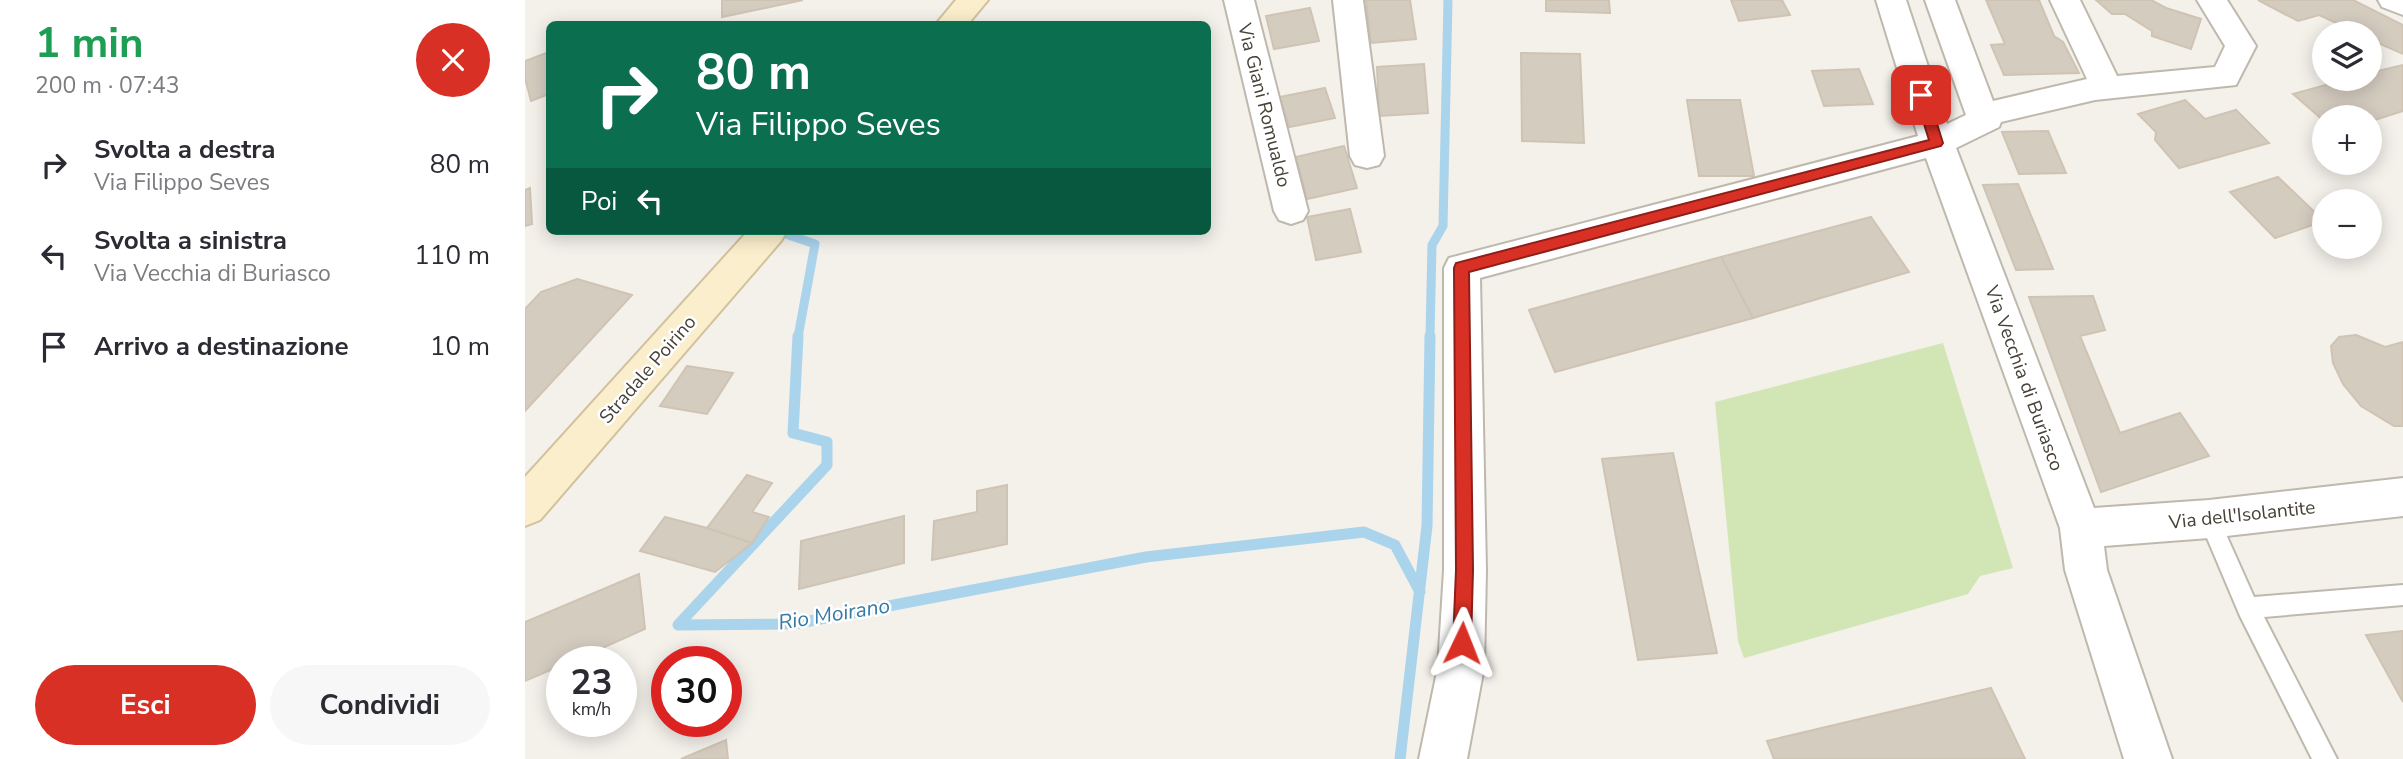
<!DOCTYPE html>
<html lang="it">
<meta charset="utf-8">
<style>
:root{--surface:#fff;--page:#f7f7f7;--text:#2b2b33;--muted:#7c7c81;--accent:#d93025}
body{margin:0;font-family:"Nunito Sans",sans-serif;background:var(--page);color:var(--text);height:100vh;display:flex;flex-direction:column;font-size:26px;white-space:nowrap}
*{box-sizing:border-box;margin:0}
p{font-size:23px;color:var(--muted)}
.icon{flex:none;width:38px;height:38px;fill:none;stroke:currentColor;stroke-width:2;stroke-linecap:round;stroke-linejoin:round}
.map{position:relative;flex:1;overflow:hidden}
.details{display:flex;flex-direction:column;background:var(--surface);width:525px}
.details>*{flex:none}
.banner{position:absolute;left:21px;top:21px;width:665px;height:214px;border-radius:10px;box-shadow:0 4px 18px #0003;background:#0b6e4f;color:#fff;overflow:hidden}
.buttons{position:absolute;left:1787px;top:21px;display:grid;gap:14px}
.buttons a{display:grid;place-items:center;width:70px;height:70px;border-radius:50%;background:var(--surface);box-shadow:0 4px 18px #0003;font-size:35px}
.speed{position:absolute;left:21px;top:646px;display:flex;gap:14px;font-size:35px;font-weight:700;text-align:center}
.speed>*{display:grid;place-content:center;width:91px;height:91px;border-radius:50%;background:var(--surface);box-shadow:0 4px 18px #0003;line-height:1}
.speed small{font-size:18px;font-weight:400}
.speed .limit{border:10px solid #d22;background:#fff;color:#111}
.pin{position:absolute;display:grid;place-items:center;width:60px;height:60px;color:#fff;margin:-30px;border-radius:14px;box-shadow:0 4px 10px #0006}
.me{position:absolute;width:77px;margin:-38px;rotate:2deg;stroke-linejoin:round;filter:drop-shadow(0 0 5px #0008)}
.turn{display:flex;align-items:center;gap:24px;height:147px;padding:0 35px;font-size:32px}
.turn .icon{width:91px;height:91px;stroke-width:2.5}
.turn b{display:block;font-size:49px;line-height:60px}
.then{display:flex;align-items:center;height:66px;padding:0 35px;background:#0003;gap:14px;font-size:26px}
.round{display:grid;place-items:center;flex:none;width:74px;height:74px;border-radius:37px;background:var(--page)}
.headline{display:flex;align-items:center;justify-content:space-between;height:119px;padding:0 35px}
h1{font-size:42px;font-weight:700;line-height:52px;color:#1e9e55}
.button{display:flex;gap:14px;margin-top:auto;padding:14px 35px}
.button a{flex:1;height:80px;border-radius:42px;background:var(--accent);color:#fff;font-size:28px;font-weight:700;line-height:80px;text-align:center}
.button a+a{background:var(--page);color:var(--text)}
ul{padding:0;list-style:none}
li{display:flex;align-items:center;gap:21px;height:91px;padding:0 35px}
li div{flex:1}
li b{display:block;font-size:26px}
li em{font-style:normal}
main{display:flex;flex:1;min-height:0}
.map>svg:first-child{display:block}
</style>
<main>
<section class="details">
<div class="headline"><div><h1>1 min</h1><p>200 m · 07:43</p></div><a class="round" style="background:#d93025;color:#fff"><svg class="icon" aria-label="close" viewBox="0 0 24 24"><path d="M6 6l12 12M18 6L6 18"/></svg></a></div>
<ul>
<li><svg class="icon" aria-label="right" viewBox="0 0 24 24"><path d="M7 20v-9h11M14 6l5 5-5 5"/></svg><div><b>Svolta a destra</b><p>Via Filippo Seves</p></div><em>80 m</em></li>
<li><svg class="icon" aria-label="left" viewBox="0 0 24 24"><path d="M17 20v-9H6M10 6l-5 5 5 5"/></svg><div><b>Svolta a sinistra</b><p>Via Vecchia di Buriasco</p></div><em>110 m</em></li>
<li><svg class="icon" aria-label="arrive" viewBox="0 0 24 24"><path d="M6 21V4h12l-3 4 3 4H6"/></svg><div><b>Arrivo a destinazione</b></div><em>10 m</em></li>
</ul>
<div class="button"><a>Esci</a><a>Condividi</a></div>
</section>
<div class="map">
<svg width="1878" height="759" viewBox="0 0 1878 759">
<rect width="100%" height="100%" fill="#f4f0ea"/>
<path fill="#d1e5b5" d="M1418,343L1488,568L1455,576L1443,594L1219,658L1213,641L1190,402Z"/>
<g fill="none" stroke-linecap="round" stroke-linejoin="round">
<path stroke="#aad3ec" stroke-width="9" d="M252,231L290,244L273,337
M905,337L907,245L918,226L923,0"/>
<path stroke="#aad3ec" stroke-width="11" d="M273,336L268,433L302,442V465L153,625L269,624L621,557L839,532L870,545L895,592
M875,759L902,526L905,336"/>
</g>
<path fill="#d5ccc0" stroke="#cfc3b3" stroke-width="2" d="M197,0H278L197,17Z
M841,0H885L891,39L846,43Z
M1021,0H1084L1085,13L1021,11Z
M1206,0H1257L1265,15L1214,21Z
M1461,0H1514L1529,36L1538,42L1554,73L1479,75L1466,45L1480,44Z
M1571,0H1626L1641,8L1676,19L1666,49L1627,36V31L1600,14H1587Z
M1733,0H1828L1878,25V54L1844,39V33H1833L1794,15L1773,21Z
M785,8L794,41L749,49L741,16Z
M24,52V94L6,101L0,78V61Z
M996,53L1055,54L1059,143L997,141Z
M899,64L903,113L854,116L852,67Z
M1878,65V111L1844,122V117H1799V121L1768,94L1823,79H1844V73Z
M1334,69L1348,104L1299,106L1287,71Z
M800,88L810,118L764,127L755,97Z
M1162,100H1215L1229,176H1174Z
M1660,100L1680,119L1711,110L1744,143L1654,168L1630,140L1631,132L1613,114Z
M1523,131L1541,173L1494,174L1477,132Z
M819,146L832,188L782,199L771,157Z
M1753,177L1799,221L1750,238L1705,192Z
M1493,184L1528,269L1491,270L1458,185Z
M5,188L7,224L0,226V190Z
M825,209L836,252L791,260L782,217Z
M1346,217L1384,272L1228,318L1196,257Z
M1196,257L1228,318L1030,372L1004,310Z
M52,279L107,295L0,411V309L16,292Z
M1568,296L1580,330L1555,336L1595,433L1655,413L1684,456L1576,492L1504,297Z
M1831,335L1860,347L1878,342V426H1869L1836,406L1818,384L1808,363L1806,346L1814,337Z
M162,366L208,373L182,414L135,406Z
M1148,453L1192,653L1113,660L1077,459Z
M222,475L247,483L227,512L244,517L227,543L182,528Z
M482,485V544L407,560L409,521L452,512V491Z
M379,516V563L274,589L276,541Z
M140,517L182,528L227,543L190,572L115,551Z
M114,574L120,629L46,662H37V665L0,681V622Z
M1878,631V702L1841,635Z
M1466,688L1500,759H1249L1242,741Z
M201,740L203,759H156Z"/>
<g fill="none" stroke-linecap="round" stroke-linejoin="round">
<g stroke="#bfb8ad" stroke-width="4">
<path id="lane" d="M1684,509L1691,512L1729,597L1878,585V605L1739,617L1812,759H1787L1715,616L1674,519L1677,512Z"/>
</g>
<g stroke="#bfb8ad" stroke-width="4">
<path id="street" d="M699,0H729L783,211L778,220L766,224L754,220L749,211Z
M808,0H838L859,156L854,165L842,168L830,165L825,156Z
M1351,0H1381L1422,124L1441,115L1400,0H1430L1468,101L1562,79L1525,0H1555L1592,76L1690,67L1700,46L1672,0H1702L1731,46L1711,85L1570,100L1476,122L1474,127L1431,148L1569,508L1684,500L1878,478V516L1684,538L1579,546L1582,570L1647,759H1599L1540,570L1535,528L1401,158L955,278L961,570L959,667L942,759H894L913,667L919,570V268L924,258L1393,136Z
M1853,0H1878V15L1857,7Z"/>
</g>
<g stroke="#d1c19c" stroke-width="4">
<path id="secondary" d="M431,0H463L443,24H411Z
M223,231H262L256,241L15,520L0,526V477Z"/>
</g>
<use href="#lane" fill="#fff" fill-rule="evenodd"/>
<use href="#street" fill="#fff" fill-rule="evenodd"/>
<use href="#secondary" fill="#fbeecc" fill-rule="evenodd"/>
</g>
<path fill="#d93025" stroke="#8d1f18" stroke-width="2" d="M1396,90L1403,95L1418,143L1416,146L944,272L948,570L946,643L943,649L937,652L930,649L928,643L931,570L929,268L931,263L1404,140L1390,95Z"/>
<g text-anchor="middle" stroke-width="5" stroke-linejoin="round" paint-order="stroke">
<g font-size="19" fill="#474138" stroke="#fff">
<text transform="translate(740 105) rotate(76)" y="7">Via Giani Romualdo</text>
<text transform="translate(122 369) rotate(-49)" y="7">Stradale Poirino</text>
<text transform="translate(1500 378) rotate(70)" y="7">Via Vecchia di Buriasco</text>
<text transform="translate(1717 514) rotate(-6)" y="7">Via dell'Isolantite</text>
</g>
<g font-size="21" font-style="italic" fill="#357aa5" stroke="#fff">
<text transform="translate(309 614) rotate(-9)" y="7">Rio Moirano</text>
</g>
</g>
</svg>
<div class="buttons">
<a><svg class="icon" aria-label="layers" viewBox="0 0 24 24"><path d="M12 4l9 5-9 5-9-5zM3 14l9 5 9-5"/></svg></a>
<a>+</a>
<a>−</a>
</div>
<div class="speed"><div>23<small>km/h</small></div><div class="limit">30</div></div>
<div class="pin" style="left:1396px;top:95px;background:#d93025"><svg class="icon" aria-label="arrive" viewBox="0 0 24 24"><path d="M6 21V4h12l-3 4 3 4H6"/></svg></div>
<svg class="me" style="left:937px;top:643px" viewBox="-20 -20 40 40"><path d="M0-17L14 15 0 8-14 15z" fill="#d93025" stroke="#fff" stroke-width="4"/></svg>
<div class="banner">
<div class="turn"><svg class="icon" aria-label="right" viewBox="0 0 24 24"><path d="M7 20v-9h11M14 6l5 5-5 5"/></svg><div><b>80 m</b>Via Filippo Seves</div></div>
<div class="then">Poi<svg class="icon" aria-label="left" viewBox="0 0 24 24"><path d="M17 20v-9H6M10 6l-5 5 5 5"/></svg></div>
</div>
</div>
</main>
